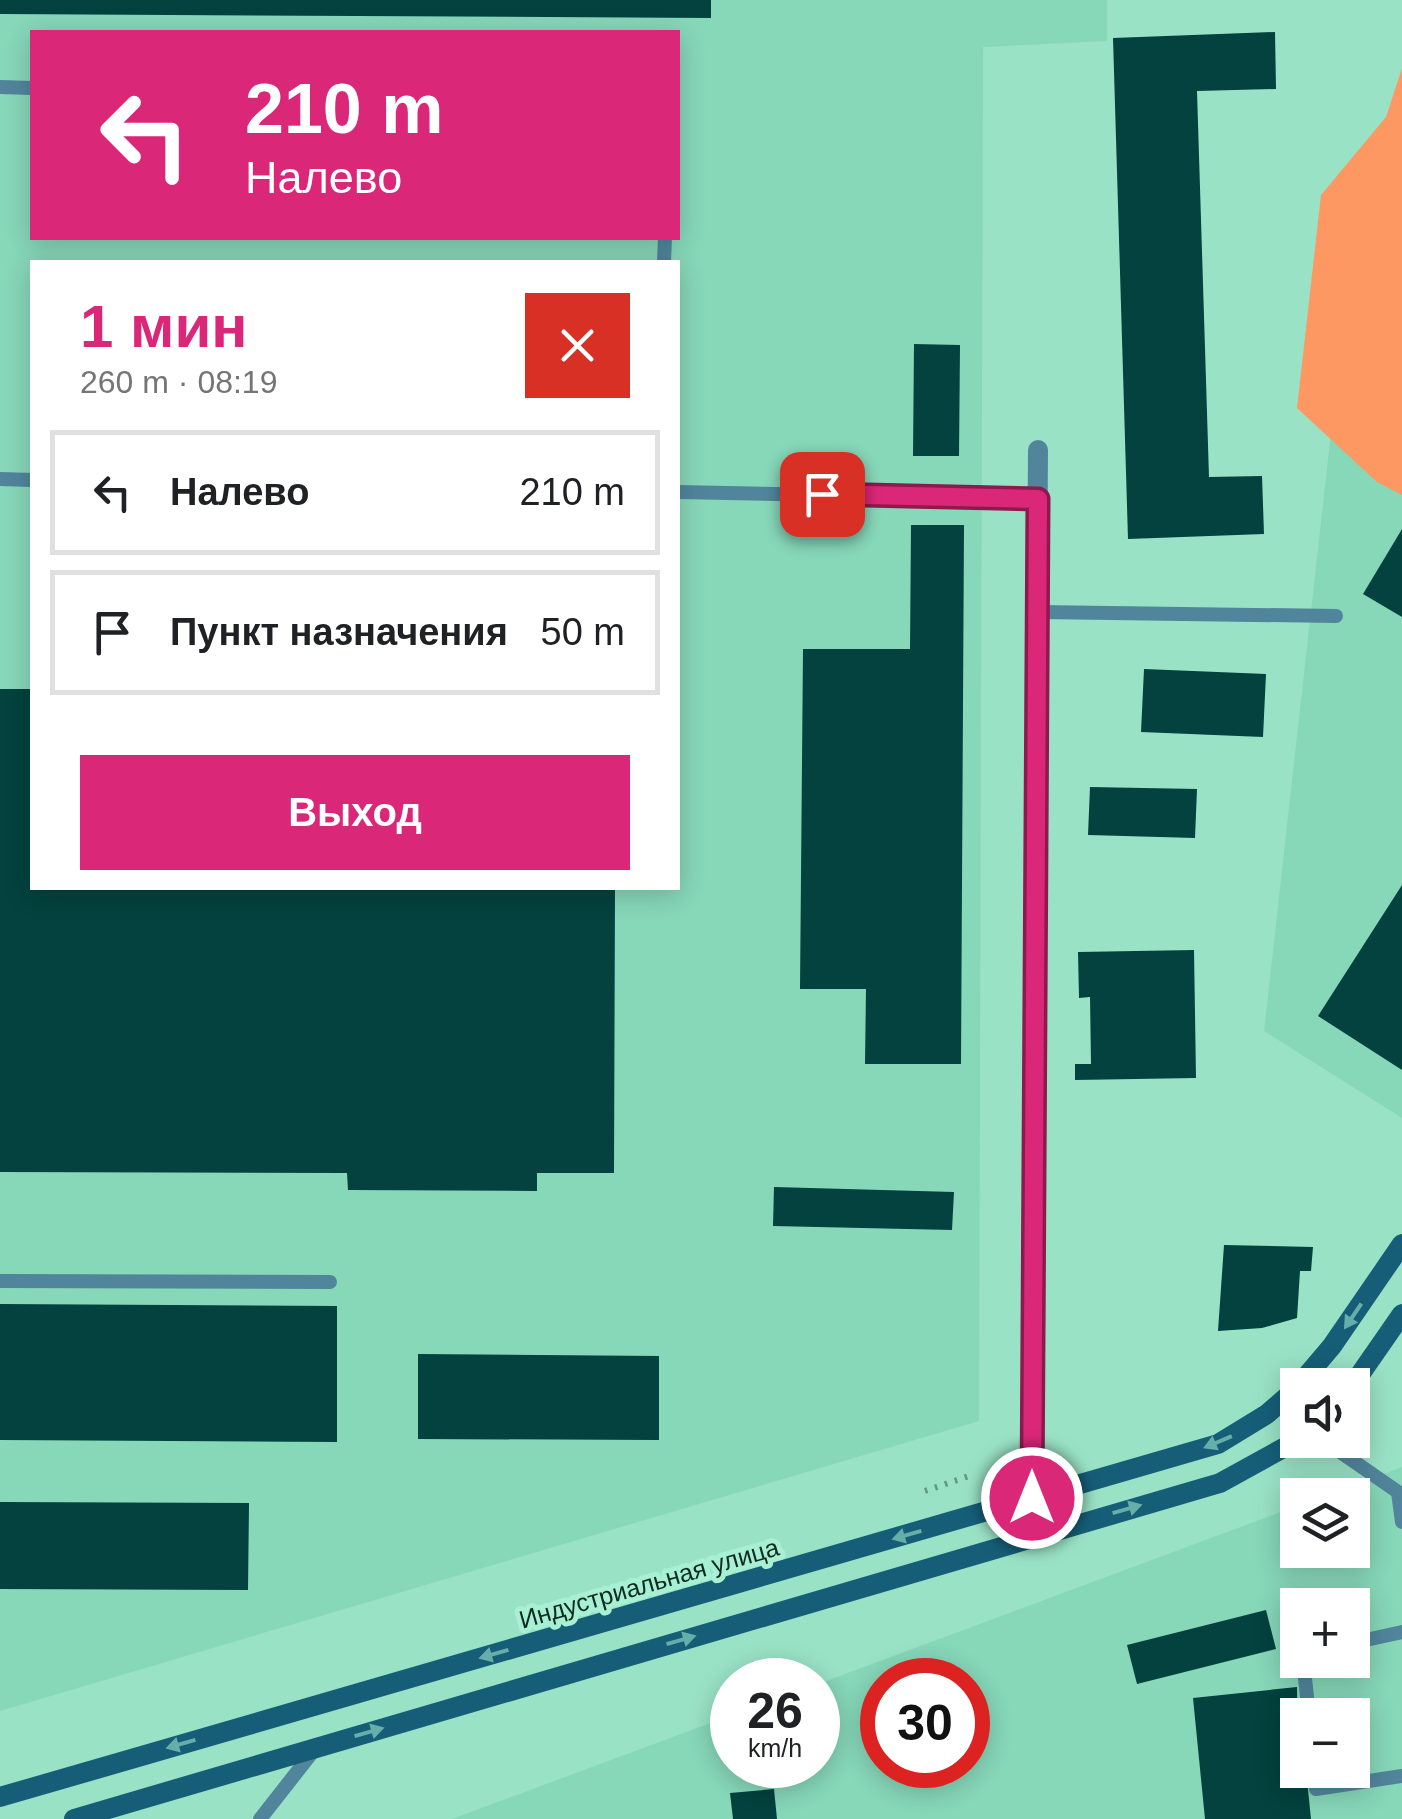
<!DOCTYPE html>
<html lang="ru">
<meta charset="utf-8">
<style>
:root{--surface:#fff;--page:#f6f6f6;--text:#202124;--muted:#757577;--line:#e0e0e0;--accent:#db2777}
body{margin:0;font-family:Arial,sans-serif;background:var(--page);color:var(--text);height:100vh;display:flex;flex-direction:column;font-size:38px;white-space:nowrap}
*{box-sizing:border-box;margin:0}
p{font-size:32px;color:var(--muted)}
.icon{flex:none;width:55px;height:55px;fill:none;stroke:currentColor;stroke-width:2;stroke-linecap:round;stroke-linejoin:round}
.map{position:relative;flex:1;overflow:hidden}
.side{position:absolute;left:30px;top:260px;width:650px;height:630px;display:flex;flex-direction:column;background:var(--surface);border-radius:0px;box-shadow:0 5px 25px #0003}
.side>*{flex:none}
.guide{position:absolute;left:30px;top:30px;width:650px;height:210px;border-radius:0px;box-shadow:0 5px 25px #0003;background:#db2777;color:#fff;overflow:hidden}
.controls{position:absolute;left:1280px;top:1368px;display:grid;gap:20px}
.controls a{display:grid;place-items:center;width:90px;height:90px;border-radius:0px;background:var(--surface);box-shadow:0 5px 25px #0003;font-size:50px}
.speed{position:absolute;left:710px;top:1658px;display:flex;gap:20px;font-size:50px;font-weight:700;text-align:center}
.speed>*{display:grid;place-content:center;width:130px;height:130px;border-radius:50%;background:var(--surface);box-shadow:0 5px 25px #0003;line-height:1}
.speed small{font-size:25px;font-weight:400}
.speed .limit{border:15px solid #d22;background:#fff;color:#111}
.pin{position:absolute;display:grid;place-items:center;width:85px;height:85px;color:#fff;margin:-42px;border-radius:20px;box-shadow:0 5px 15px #0006}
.me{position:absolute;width:110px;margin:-55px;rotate:0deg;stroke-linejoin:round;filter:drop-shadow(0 0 8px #0008)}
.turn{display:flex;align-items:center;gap:35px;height:210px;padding:0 50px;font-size:45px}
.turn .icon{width:130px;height:130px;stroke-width:2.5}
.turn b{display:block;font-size:70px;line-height:85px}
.round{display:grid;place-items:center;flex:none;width:105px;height:105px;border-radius:0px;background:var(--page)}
.headline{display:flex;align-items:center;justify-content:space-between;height:170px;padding:0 50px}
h1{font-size:60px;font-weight:700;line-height:75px;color:var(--accent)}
.cta{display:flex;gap:20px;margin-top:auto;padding:20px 50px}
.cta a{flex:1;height:115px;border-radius:0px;background:var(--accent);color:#fff;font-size:40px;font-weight:700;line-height:115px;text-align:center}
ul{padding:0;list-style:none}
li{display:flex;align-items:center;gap:30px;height:125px;margin:0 20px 15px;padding:0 30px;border:5px solid var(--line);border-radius:0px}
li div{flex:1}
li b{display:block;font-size:38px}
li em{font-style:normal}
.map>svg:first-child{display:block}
</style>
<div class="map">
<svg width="1402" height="1819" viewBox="0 0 1402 1819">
<rect width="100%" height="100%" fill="#9ae2c6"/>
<path fill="#87d7b9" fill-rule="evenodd" d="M0,0H1107V41L983,47L979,1421L0,1711ZM32,32H678V238H32ZM32,262H678V888H32Z
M1339,361H1402V1118L1264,1031Z
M1402,1467V1819H452L732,1715V1765H818V1684L1297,1506L1298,1550H1352V1495H1328ZM1298,1605H1352V1660H1298ZM882,1680H968V1765H882ZM1298,1715H1352V1770H1298Z"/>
<path fill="#fd9862" d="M1402,68V495L1377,482L1297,408L1321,195L1386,117Z"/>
<path fill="#03423e" d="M0,0H711V18L0,14Z
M1275,32L1276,89L1197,91L1209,477L1262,476L1264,534L1128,539L1113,38Z
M914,344L960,345L959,456H913Z
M911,525H964L961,1064H865L866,989H800L803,649H910Z
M1402,529V617L1363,594Z
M1144,669L1266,674L1263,737L1141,732Z
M0,689H32V888H615L614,1173H537V1191L348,1190L347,1173L0,1172Z
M1090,787L1197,789L1195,838L1088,835Z
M1402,885V1070L1318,1016Z
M1194,950L1196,1078L1075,1080V1064H1091L1090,997L1079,998L1078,952Z
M774,1187L954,1192L952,1230L773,1226Z
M1224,1245L1313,1247L1311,1271H1300L1297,1318L1262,1328L1218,1331Z
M0,1304L337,1306V1442L0,1440Z
M418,1354L659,1356V1440L418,1439Z
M0,1502L249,1503L248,1590L0,1589Z
M1266,1610L1276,1649L1137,1684L1127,1645Z
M1297,1687L1298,1770H1306L1311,1819H1205L1193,1698Z
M774,1789L777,1819H733L730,1793Z"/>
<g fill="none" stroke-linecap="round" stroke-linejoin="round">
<path stroke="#609782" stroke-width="6" stroke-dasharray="2.5 8" stroke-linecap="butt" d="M925,1491L969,1476"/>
<path stroke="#51859c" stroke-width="14" d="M0,87L32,88
M664,262L665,238
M0,479L32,480
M678,492L1038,499
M1039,612L1336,616
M0,1281L330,1282
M1279,1405L1298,1420
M1323,1440L1398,1492L1402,1522
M1352,1643L1402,1632
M1303,1660L1309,1715
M1314,1770L1316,1789L1402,1776
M260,1819L315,1749"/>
<path stroke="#51859c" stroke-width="20" d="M1031,1537L1038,450"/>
<path stroke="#165e78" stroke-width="20" d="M1299,1385L1332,1346L1402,1244
M1352,1386L1402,1314
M0,1797L1218,1444L1267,1414L1298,1387
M74,1819L1220,1483L1298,1440"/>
</g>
<defs><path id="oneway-solid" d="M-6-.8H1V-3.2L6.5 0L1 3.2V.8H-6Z" transform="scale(2.5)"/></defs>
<g fill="#66aeaa">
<use href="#oneway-solid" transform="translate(1353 1316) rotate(124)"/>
<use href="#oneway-solid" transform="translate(1218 1442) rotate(157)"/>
<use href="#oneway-solid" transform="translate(1127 1509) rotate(-16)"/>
<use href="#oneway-solid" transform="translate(907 1535) rotate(164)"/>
<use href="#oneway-solid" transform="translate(681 1640) rotate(-16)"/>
<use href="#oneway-solid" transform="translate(494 1654) rotate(164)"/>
<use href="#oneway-solid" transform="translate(369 1732) rotate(-16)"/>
<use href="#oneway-solid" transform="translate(181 1744) rotate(164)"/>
</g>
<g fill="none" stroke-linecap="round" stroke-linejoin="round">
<g stroke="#8e194d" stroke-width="25">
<path id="route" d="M822,494L1038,499L1032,1498"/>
</g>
<use href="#route" stroke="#db2777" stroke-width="18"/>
</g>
<g text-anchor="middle" stroke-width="10" stroke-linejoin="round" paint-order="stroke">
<g font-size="25" fill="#0d2b21" stroke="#a7f0d3">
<text transform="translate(649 1583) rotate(-16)" y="9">Индустриальная улица</text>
</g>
</g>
</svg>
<div class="controls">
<a><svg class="icon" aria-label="sound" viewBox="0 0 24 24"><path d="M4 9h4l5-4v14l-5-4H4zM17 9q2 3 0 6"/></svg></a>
<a><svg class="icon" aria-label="layers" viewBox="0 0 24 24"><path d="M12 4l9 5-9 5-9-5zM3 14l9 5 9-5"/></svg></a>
<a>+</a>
<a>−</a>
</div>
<div class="speed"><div>26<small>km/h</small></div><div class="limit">30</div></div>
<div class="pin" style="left:822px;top:494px;background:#d93025"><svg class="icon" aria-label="arrive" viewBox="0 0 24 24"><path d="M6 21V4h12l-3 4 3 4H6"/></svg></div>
<svg class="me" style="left:1032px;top:1498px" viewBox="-20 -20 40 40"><circle r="17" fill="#db2777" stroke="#fff" stroke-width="3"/><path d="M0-11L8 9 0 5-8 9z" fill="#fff"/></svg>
<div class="guide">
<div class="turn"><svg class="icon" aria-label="left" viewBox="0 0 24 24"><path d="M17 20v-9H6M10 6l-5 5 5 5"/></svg><div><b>210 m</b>Налево</div></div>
</div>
<section class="side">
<div class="headline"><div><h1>1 мин</h1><p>260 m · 08:19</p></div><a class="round" style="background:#d93025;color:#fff"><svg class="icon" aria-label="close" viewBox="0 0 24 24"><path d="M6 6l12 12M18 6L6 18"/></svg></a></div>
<ul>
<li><svg class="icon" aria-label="left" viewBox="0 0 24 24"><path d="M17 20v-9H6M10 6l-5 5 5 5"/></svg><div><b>Налево</b></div><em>210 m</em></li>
<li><svg class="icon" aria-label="arrive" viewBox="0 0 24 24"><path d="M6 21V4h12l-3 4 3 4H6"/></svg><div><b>Пункт назначения</b></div><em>50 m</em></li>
</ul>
<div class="cta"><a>Выход</a></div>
</section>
</div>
